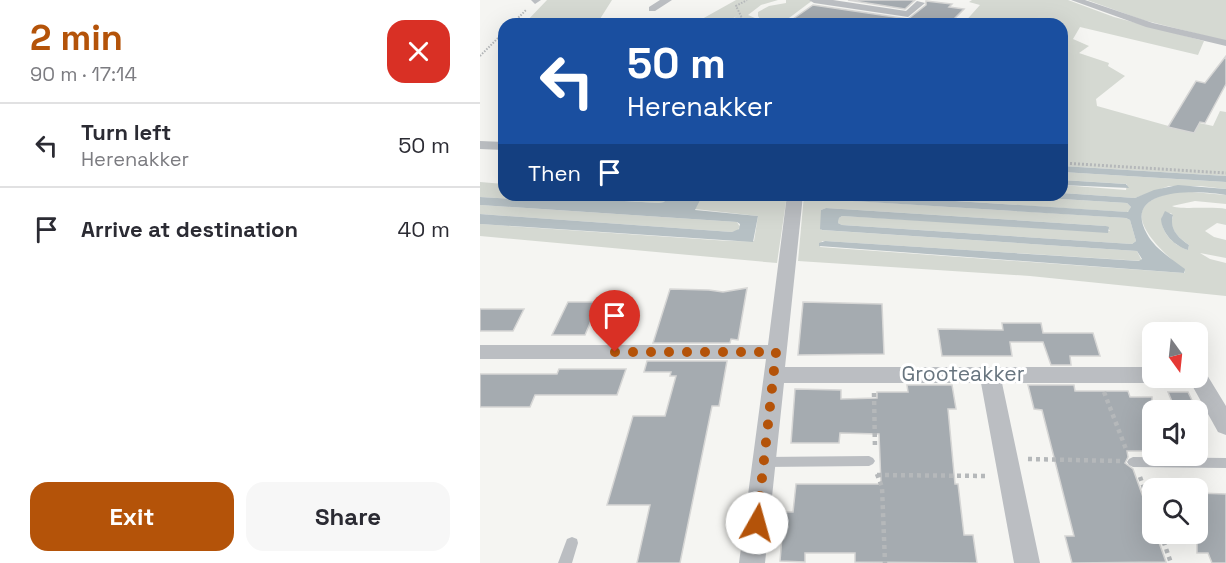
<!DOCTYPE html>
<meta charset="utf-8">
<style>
:root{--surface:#fff;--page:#f7f7f7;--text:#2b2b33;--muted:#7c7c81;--line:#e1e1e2;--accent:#b45309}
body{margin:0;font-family:"Space Grotesk",sans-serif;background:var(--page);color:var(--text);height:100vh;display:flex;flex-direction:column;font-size:22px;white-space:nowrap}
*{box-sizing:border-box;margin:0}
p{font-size:20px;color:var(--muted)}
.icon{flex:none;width:33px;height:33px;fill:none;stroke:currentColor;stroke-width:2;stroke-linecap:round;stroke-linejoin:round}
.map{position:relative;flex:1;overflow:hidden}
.sheet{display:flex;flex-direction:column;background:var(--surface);width:480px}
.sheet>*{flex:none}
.banner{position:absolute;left:18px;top:18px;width:570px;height:183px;border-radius:18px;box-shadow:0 6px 24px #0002;background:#1a4fa0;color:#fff;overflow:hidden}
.needle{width:39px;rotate:165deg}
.tools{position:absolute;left:662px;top:322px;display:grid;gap:12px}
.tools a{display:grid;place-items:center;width:66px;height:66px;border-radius:12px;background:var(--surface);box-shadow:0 6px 24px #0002;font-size:30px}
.pin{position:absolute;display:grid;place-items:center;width:51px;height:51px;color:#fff;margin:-62px -26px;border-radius:50% 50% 50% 0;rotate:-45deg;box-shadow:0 0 6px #0007}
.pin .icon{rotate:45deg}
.me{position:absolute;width:66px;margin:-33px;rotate:7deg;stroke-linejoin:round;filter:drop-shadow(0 0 4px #0008)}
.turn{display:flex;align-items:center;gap:21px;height:126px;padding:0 30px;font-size:27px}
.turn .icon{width:78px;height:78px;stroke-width:2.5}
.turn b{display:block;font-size:42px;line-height:51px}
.then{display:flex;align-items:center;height:57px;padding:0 30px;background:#0003;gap:12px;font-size:22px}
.round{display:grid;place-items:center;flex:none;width:63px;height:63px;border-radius:18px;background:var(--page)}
.summary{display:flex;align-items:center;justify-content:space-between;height:102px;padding:0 30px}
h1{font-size:36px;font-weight:700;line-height:45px;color:var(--accent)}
.action{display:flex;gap:12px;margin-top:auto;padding:12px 30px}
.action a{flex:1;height:69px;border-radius:18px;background:var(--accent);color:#fff;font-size:24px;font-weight:700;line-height:69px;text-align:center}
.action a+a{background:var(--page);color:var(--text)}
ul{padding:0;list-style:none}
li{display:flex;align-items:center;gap:18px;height:84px;padding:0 30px;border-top:2px solid var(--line)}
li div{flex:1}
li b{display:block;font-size:22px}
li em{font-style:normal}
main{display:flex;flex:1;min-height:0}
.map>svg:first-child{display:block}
</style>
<main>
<section class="sheet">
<div class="summary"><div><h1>2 min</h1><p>90 m · 17:14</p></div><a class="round" style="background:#d93025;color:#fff"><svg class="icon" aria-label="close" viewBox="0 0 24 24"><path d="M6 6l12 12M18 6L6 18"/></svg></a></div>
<ul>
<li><svg class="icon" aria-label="left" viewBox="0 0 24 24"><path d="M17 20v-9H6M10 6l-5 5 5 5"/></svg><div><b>Turn left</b><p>Herenakker</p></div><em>50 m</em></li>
<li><svg class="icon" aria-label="arrive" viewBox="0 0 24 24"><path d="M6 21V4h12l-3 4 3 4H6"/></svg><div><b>Arrive at destination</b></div><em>40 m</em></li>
</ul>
<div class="action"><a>Exit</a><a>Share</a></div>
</section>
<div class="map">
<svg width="746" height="563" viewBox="0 0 746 563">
<rect width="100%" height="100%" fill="#f5f5f2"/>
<path fill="#d5d9d2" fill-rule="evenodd" d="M67,0H132L120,19H222L256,0H298L281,5L268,15L282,21L281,24H246L257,16L243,24H44Z
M306,0H333L301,24H283L278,16V12L289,6L306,3Z
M492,0H588L634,17L724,41L718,55L600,27L593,39L609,46L599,53L629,63L628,66L645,76L616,99L617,106L710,132L715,122L733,126L740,111L746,112V176L582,166V24H483L500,5L489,2Z
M607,0H746V41L663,20Z
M582,172L746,182V189L720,186H689L655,198L582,193V185L646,190L647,184L582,180Z
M0,182L24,184V195H188L184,202L179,203L58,196L51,200L0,197Z
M701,191L746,195V204L715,201L692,206C698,210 732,206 746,209V225L737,223L725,231L734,237L746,240V258L720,253L730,259L746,263V296L550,276L318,261L324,195H360L359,200L646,218L650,220L656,241L652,244L362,225L358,223L359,218L362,216L630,231L626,226L346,208L341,210V230L657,251L662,261L345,241H342L340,247L704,273L705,272C676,245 626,203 701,191ZM691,213L693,216C688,229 699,238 709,245L708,250C694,246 678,231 683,215Z
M265,195H307L297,263L0,236V224L220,239C238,240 256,242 274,241L278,216L215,209L220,197L224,196L265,197Z
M381,195H515L647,203L651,207L650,211L647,212Z
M0,205L257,222L260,227L257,231L252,232L0,214Z"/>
<path fill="#b6c0c4" d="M582,166L746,176V182L582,172Z
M582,180L646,184L649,188L582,185Z
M698,185L746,189V195C721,190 640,186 667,234C675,249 692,259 705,269L704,273L339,246V243L345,241L659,261L662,259L657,251L342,230L340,229L341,210L346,208L626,226L629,227L628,233L362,216L359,218L358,223L362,225L652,244L656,241L650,220L646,218L356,200L360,198V195H381L648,212L651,207L647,203L515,195L582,193L655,198L674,190Z
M188,195H265L270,198L222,196L215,210L278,216L273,242L0,224V214L252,232L259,229L260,224L257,222L0,205V197L51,200L58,196L179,203L184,202Z
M685,211L693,215C689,228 697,237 709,245L708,250C695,246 682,234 681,219Z"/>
<path fill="#a5abb0" stroke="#d6d6d5" stroke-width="1.5" d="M368,0H435L425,9Z
M446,1L472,4L469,7L484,9L469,24H343L313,19L333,5L428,19L446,5Z
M746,56V84L725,123L720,122L714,133L688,127L716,81L725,83Z
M267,288L258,340L251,339L250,343H173L190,289L229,290L243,292Z
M88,302H119L105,335H72Z
M323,302L402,304L404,354L318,355Z
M0,309H44L33,331H0Z
M522,323H561L563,333H613L620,356H590L591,365H571L563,342H530L532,356H462L458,329L523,330Z
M167,361H247L239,406H232L200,563H157L170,505H127L153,416H185L196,376H190L191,372H164Z
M79,369H146L137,395H55L50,407H0V374H77Z
M427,385H472L476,409H468L475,484H478L484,535H493L497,563L375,562V553H325V562L300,561L304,512H313L316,484H401L399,434L360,433L359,443H311L315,389L361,390V399L397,398V392H428Z
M548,385H594L595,391H648L650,397H672V451H647L648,457L645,463L653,469L672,522V534H676L686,562L592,563L585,536H594L562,410L554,409Z
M688,392H708L717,411H696Z
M717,493L746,494V563H732L728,553H717Z"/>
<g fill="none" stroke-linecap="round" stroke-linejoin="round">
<path stroke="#b5b8ba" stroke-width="2" stroke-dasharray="1.5 1.5" stroke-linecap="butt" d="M32,24L46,10
M253,24L262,18L256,6L267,0
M0,56L24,32"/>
<path stroke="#b5b8ba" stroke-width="3" stroke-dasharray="2 2" stroke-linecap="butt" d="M582,163L746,173"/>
<path stroke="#b5b8ba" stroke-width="4.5" stroke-dasharray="4 4" stroke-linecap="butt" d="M624,392L646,449
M394,393L395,449
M548,459L640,461
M397,474L402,487L405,563
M397,475L508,476
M660,477L672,510
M681,534L691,563"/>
<path fill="#bbbec2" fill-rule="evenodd" d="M389,456L393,458L395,461L393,464L389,466L284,467L280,465L278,462L280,459L284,457Z
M653,457L746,458V468L653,467L649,465L647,462L649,459Z
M92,537L97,539L98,543L92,563H78L87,539Z"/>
<path fill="#bbbec2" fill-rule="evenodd" d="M51,0H61L55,4Z
M180,0H192L175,11H169V7Z
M329,0H353L426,11L437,1L445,3L428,17L334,3Z
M591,0H605L673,23L746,40V46L666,27Z
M0,141L24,142V150L0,149Z
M307,195H323L305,367H672V378H681L672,383H522L560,563H534L501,383H304L285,563H259L286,359H0V345H288Z
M717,367L724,370L746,406V435L738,432L708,378H717Z"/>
</g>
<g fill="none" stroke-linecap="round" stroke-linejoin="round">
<path stroke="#b45309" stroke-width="10" stroke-dasharray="0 18" d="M135,352H296L277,523"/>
</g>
<g text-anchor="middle" stroke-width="6" stroke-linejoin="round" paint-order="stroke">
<g font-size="21" fill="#68757f" stroke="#fff">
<text x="483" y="381">Grooteakker</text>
</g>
</g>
</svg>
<div class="tools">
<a><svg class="needle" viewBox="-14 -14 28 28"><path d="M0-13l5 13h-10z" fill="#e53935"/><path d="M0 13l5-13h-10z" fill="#7c7c81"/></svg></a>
<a><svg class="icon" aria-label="sound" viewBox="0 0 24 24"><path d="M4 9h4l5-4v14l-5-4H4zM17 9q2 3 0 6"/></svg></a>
<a><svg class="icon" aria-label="search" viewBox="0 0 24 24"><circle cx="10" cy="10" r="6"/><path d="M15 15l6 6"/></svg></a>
</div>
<div class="pin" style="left:135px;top:352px;background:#d93025"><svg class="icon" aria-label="arrive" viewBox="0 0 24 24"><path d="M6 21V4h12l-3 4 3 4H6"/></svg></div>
<svg class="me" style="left:277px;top:523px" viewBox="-20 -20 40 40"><circle r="19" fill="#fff"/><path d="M0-13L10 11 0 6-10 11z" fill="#b45309"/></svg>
<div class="banner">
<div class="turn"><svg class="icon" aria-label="left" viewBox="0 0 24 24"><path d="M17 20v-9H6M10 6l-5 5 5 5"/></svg><div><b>50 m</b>Herenakker</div></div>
<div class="then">Then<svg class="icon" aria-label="arrive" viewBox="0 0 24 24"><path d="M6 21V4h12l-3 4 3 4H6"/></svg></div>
</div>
</div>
</main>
